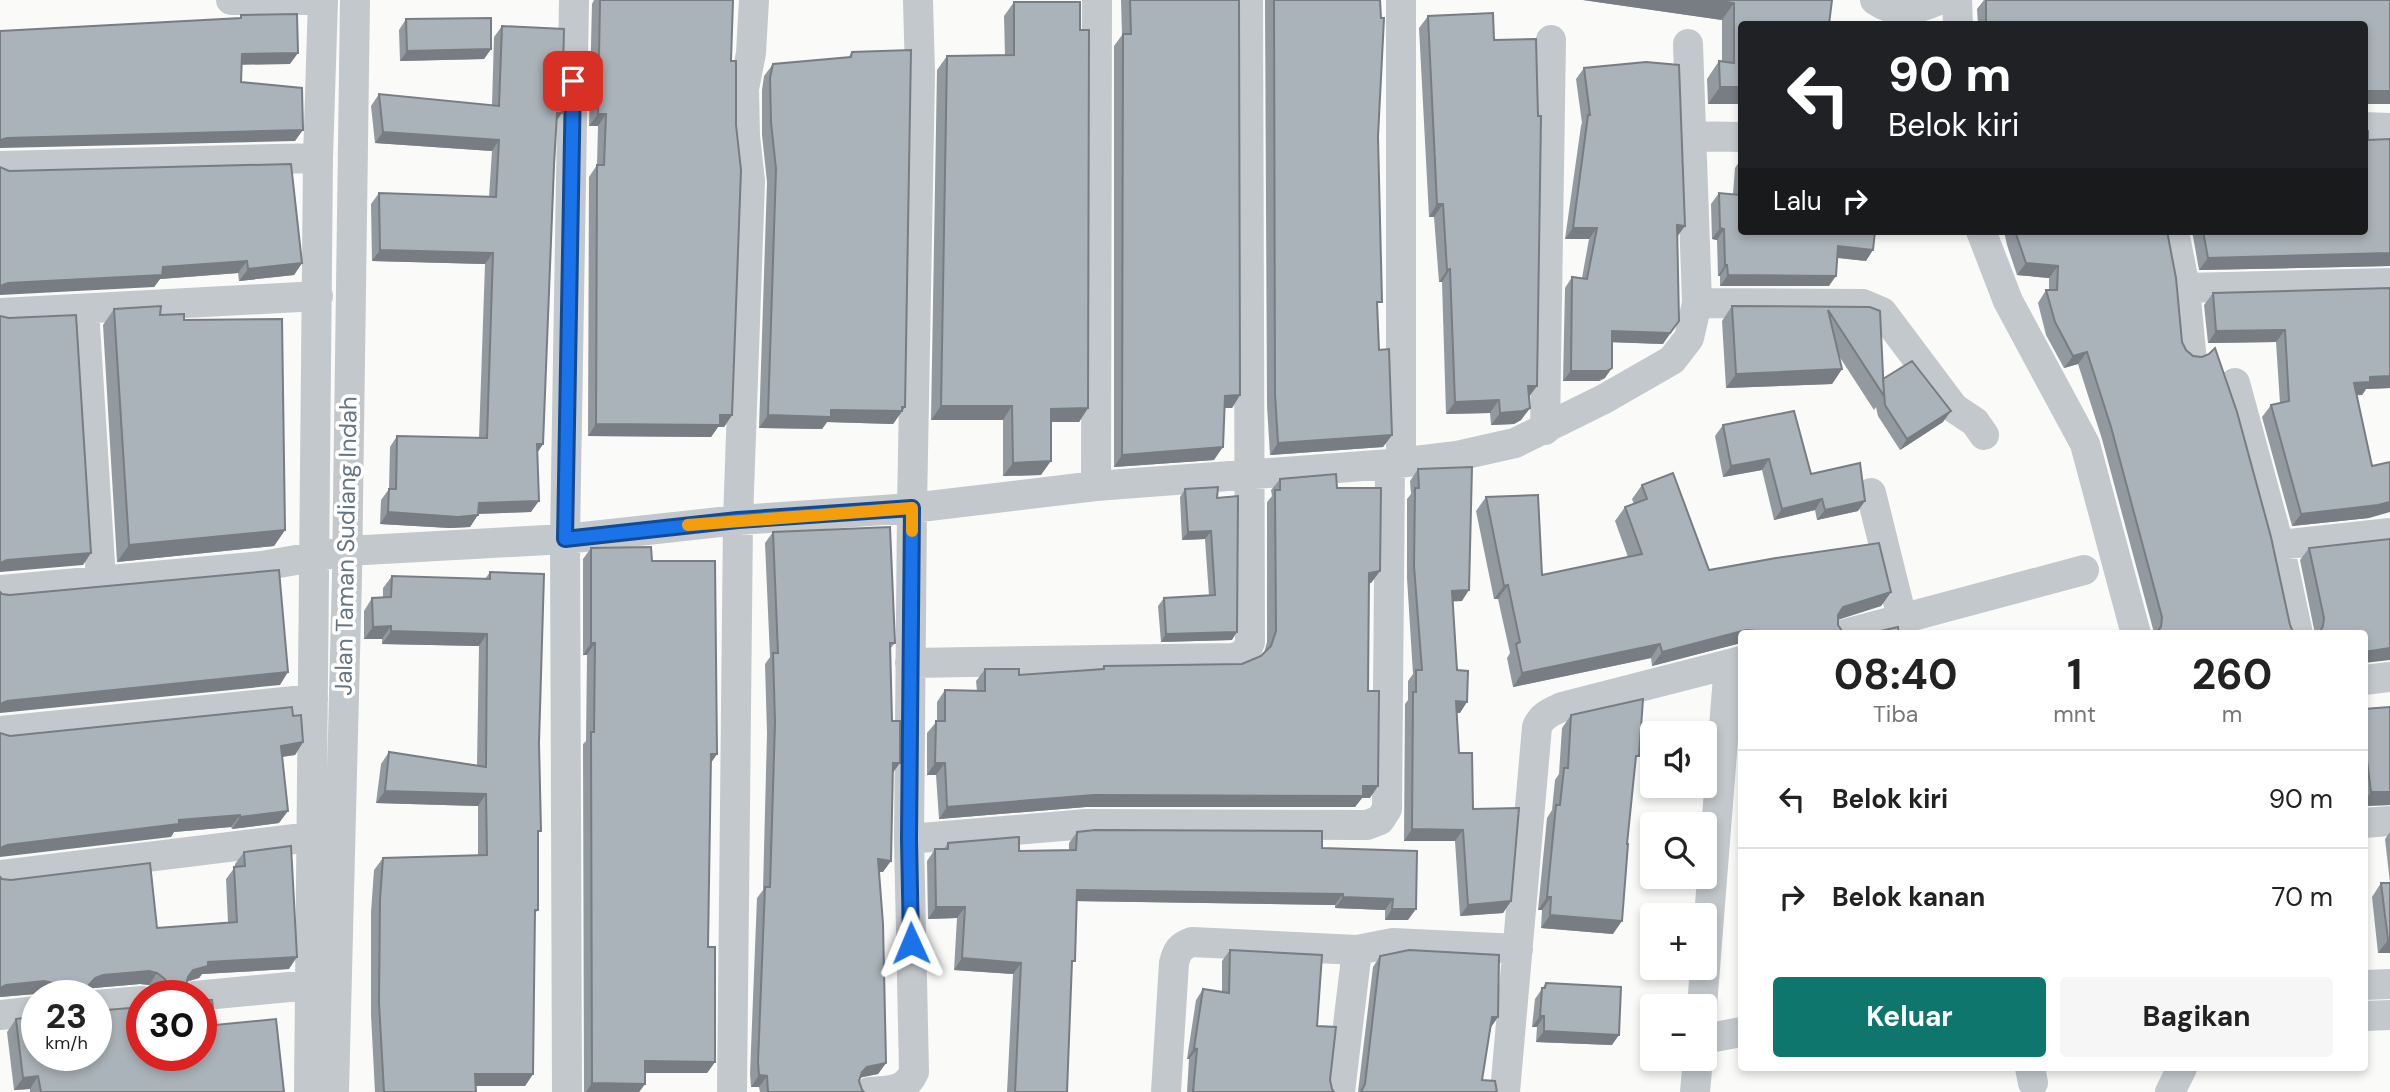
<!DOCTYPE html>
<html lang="id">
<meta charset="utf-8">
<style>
:root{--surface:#fff;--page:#f6f6f6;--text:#222;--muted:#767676;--line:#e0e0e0;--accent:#0f766e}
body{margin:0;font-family:"DM Sans",sans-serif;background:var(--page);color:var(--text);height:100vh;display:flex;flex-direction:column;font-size:26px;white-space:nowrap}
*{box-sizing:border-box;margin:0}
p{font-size:23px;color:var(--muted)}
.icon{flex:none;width:38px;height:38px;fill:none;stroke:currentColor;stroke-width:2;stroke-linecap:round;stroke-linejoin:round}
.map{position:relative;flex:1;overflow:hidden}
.panel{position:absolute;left:1738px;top:630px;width:630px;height:441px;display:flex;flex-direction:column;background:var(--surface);border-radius:7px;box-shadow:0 4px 10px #0003}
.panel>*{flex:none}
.guide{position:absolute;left:1738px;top:21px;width:630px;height:214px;border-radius:7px;box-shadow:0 4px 10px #0003;background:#202124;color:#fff;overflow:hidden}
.buttons{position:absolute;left:1640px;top:721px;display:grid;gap:14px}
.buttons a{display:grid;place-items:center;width:77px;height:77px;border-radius:7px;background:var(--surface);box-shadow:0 4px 10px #0003;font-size:35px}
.speed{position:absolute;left:21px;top:980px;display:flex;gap:14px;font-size:35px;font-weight:700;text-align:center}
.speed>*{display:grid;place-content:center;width:91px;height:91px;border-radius:50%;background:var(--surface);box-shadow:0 4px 10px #0003;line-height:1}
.speed small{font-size:18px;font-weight:400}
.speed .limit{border:10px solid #d22;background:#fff;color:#111}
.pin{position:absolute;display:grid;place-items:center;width:60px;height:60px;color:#fff;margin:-30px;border-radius:14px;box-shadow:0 4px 10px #0006}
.me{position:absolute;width:77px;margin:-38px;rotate:359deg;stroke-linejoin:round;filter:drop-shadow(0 0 5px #0008)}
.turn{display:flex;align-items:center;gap:24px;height:147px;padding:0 35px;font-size:32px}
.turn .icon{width:91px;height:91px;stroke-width:2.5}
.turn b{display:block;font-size:49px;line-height:60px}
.then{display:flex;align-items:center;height:66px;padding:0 35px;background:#0003;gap:14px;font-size:26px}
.eta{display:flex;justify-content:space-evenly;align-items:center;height:119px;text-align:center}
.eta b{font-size:42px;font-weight:700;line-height:49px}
.primary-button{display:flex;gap:14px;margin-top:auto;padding:14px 35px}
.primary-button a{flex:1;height:80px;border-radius:7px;background:var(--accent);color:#fff;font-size:28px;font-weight:700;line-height:80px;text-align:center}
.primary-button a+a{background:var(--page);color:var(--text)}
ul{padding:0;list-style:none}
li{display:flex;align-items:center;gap:21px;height:98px;padding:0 35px;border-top:2px solid var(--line)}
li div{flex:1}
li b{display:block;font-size:26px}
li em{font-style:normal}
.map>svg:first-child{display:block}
</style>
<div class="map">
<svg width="2390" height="1092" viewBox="0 0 2390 1092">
<rect width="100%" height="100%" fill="#fafaf8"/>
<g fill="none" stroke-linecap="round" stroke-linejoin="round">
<path stroke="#c3c8cc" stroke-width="30" d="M231,0H322
M918,0L920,73L912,508L1096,486L1390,464L1457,456L1515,443L1604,399L1672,360L1689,338L1697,303L1688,44
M1875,0C1897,15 1916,10 1939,0
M1957,0L1958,24
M2364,127L2390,128
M1691,136L1741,137
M0,166L318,158
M1981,231L2008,301L2085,444L2136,634
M2174,231L2185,288L2191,352
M2185,288L2390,283
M1697,303L1863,304L1882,312L1954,408L1975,422L1984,435
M84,309L101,580
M0,313L318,296
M2235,383L2279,545L2298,634
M1545,430L1551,40
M1401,462V0
M1096,486L1097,0
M1871,493L1902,618
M2279,545L2390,533
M0,590L262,566L347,551L565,539L738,520L912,508L909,839L914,1072C906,1092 887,1091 869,1092
M1845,634L2084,570
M910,663L1233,658C1243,655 1247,652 1250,642L1248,0
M2364,680L2390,677
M0,731L313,699
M2364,823L2390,821
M909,839L1086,824L1367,825L1380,820L1387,809L1390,464
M0,875L311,837
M2364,985L2390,984
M195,996L310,985
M96,1005L142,1001
M1702,1006L1729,664
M0,1015L37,1011
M2364,1016L2390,1015
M1704,1039L1741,1032
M2030,1068L2033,1083
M309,1092L318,158L323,0
M334,1092L347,576L355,0
M567,1092L565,539L574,0
M732,1092L738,520L750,181L745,136L744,89L751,53L754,0
M1166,1092L1174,963C1177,951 1180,946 1192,942L1357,950
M1340,1092L1357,950L1393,943L1518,949
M1505,1092L1537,727C1542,715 1551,712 1562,707L1741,661
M1695,1092L1698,1059
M2170,1092L2182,1068"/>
</g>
<path fill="#929a9f" d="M594,0H733L731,61L732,415L724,427H718L711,437L588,436L589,177L597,165L598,126H589L592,4Z
M1121,0H1239L1240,395L1232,408H1225L1214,460L1114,467V46L1122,35Z
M1265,0H1380L1378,137L1377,308L1379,350L1392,435L1383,447L1270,455L1267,406Z
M1583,0H1832L1741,104H1708L1707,79L1719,61L1722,62V20Z
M1984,0H2390V104H2364V24H1978L1977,9Z
M1014,2L1088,408L1079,422H1051L1041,475L1003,476V420H931L937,70L947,56H1005L1004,16Z
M1428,16L1494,40L1537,386L1529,396L1530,408L1521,420L1514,424L1491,425L1490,413L1446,414L1442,282H1439L1434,217H1429L1419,28Z
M406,19L491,49L484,59L400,61L399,30Z
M502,26L556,122L543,444L537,453L531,512L478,514L470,527L450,528L380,524L381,500L389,489L390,447L397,436L479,438L485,264L372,261L371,204L379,193L489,197L492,151L375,143L371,106L379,94L492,105L494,37Z
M852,52L905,407L893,424L827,422L822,429L759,428L767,182L762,135V90L764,76L773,64L848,58Z
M1584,68L1678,236L1663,344L1612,342L1605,378L1599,381H1563L1565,288L1572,277L1582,278L1589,239H1565L1581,126L1582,123L1576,79Z
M2390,139V266L2199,270L2192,231H2364L2368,140Z
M1741,159V231L1866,261L1837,258L1829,286H1720V276H1718L1717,240L1712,239L1711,204L1719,193L1733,194L1735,168Z
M9,171L302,263L294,275L239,281L238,273L160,279L154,287Z
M2004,231H2167L2182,342L2290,625L2294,634H2153V629L2102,439L2078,364L2064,368L2046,335L2038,303L2046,290H2049V278L2017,275L2007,245Z
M2390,288V388L2366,389L2362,395H2356L2369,518L2292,526L2262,417L2271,405L2280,403L2276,342L2208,343L2204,305L2213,293Z
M1732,306L1870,307L1883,379L1943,422L1900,450L1878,416L1876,407L1874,410L1839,356L1842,369L1832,384L1726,388L1722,321Z
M114,309L160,315L184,320L285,530L274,546L117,562L103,325Z
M1723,425L1811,474L1858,511L1817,520L1815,510L1774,520L1762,470L1723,477L1715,436Z
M1418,469L1462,601H1453L1460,713H1457L1459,753L1473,809L1511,901L1503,913L1460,916L1455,841H1404L1405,704L1408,700V681L1413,674L1407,578V499L1411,494L1410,481Z
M1280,479L1337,488L1380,571L1371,583H1369L1368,691L1370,798H1362L1355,807H1086L939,819L936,775H927V733L937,721V702L945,690L977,691L976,681L985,669L1019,675L1101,669L1104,666L1242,664L1261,656L1264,653L1267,642V502L1272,496L1271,490Z
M1642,485L1709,570L1891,592L1881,606L1838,620V625L1844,634H1741V644H1737L1652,666L1651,658L1513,687L1507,658L1510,653L1498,599H1494L1476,511L1486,497L1542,575L1628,557L1615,521L1625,507L1634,504L1632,499Z
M1185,489L1217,498L1232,640L1161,642L1158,606L1164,598L1209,596L1205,539L1182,540L1180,497Z
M773,532L895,643L890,649L893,774L883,872H879L886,1063L878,1074L860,1077L859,1081L862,1090L864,1092H760L759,1087H751L750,1074L757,898L763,890L767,733L765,664L770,657L765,543Z
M591,548L652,561L717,754L711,763L708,947L715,1062L707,1073H645V1084L639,1092H584L583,744L586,741L587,655H583V559Z
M2309,548L2364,634H2315L2300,560Z
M490,572L539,743L538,910L535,913L533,1074L525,1086H476V1092H375L371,1015V912L374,870L383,858L478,855V806L376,803L381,764L389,752L477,765L479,646L382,644V639H364V611L372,598H383V588L392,576L485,579Z
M2364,709L2390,805L2364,806Z
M1571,715L1635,763L1613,934L1541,928L1542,910H1538L1547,818L1552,810L1555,780L1559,774L1562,728Z
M293,716L303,742L295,755L282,757L279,823L232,829L231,827L174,832L171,837L1,734L10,736Z
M1077,832L1322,848L1417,851L1408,920H1385V910L1335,908V905L1077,901L1071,966L1067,1092H1007L1013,974L954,970L957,918L928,919L927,861L935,849H944L948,843L1019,851L1069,850V843Z
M2390,832V953H2378L2372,897L2381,883H2390L2385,839Z
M244,852L289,969L202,974L199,978L187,982L186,985L189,993L192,996H158L157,992L149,985L140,984L94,988L88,990V996H45L35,994L0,997V877L2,879L157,928L228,922L226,879L235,867V864Z
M1230,950L1317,1026L1332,1089L1334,1092H1187L1189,1059H1187L1196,1000L1203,989L1222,992V961Z
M1380,956L1498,1017L1491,1027L1482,1080L1497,1092H1358L1373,967Z
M1546,983L1612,1045L1536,1042L1537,1027H1532L1535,999Z
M98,1009L215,1025L284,1092H30V1089L14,1090L7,1032L16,1019Z"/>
<path fill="#777d82" d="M1583,0H1715L1734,3L1722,20Z
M491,49L484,59L400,61L407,51Z
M298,53L290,64L234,65L242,54Z
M1720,87H1741V104H1708Z
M2367,91H2390V104H2364V94Z
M557,113H562L554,124Z
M598,114H606L598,126H589Z
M303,130L295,141L0,148V140L7,138Z
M383,132L499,140L492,151L375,143Z
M1437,204H1443L1434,217H1429Z
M1677,225L1685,226L1677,237Z
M1573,228H1597L1589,239H1565Z
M1720,228L1724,229L1717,240L1712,239Z
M1838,246L1873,250L1866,261L1831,257Z
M380,250L493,253L485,264L372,261Z
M2390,253V266L2199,270L2208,258Z
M247,261L238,273L160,279L154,287L0,295V286L8,283L163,267Z
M302,263L294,275L239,281L248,269Z
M2026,263L2058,266L2049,278L2017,275Z
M1725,265H1727L1720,276H1718Z
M1450,269L1442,282H1439L1447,270Z
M1728,275L1836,276L1829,286H1720Z
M1679,321L1663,344L1605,342L1612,331Z
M2285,330L2276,342L2208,343L2216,331Z
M2087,352L2078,364L2064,368L2073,356Z
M1612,368L1605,378L1599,381H1563L1571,371Z
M1842,369L1832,384L1726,388L1736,374Z
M2390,376V388L2366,389L2362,395L2345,396L2354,383L2370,377Z
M1528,386H1537L1528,398Z
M1240,395L1232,408H1217L1225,396Z
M1499,400L1490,413L1446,414L1455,402Z
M941,406H1012L1003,420H931Z
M905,407L893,424L827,422L822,429L759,428L768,415L831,410Z
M1088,408L1079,422H1041L1051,409Z
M1530,408L1521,420L1514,424L1491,425L1500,413Z
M1951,411L1943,422L1900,450L1907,439Z
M720,415H732L724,427H718L711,437L588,436L596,424Z
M1392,435L1383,447L1270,455L1278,443Z
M537,444H543L535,456Z
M1223,447L1214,460L1114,467L1122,455Z
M1769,459L1762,470L1723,477L1731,466Z
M1051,461L1041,475L1003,476L1013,463Z
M1822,499L1815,510L1774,520L1782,509Z
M539,501L531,512L471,514L479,503Z
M1865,501L1858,511L1817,520L1825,510Z
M2390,502V512L2369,518L2292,526L2301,514Z
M388,512L478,515L470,527L450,528L380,524Z
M285,530L274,546L117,562L129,545Z
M1211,531L1205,539L1182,540L1188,532Z
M91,553L83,565L0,572V563L7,560Z
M1380,571L1371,583L1360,585L1369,573Z
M1508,585L1498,599H1494L1504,586Z
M1469,590L1462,601L1445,602L1452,591Z
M1891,592L1881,606L1833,621L1843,607Z
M391,626L382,639H364L373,627Z
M1746,630L1756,631L1754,634H1741V644H1737L1652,666L1662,652Z
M391,631L487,634L479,646L382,644Z
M1237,632L1232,640L1161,642L1166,634Z
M591,643H595L587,655H583Z
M1660,644L1651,658L1513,687L1522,673Z
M2390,648V660L2364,663V652Z
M288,672L280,685L0,713V704L7,701Z
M1456,701L1467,702L1460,713H1449Z
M303,742L295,755L272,758L281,746Z
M711,754H717L709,765Z
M893,763H900L892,774Z
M935,763H945L936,775H927Z
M1378,786L1370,798H1362L1355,807H1086L939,819L947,807L1094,795Z
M385,791L486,794L478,806L376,803Z
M2371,792H2390V805L2364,806V802Z
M288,811L279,823L232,829L240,817Z
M240,815L231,827L174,832L171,837L0,857V848L7,845L179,820Z
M1412,829L1463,830L1455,841H1404Z
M878,859L891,861L883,872L870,871Z
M1077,890L1343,894L1335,905L1069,901Z
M1343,897L1393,899L1385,910L1335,908Z
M1547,897H1551L1542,910H1538Z
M1511,901L1503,913L1460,916L1468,905Z
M936,907H965L957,918L928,919Z
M1392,909H1416L1408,920H1385Z
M1550,915L1622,921L1613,934L1541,928Z
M2388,940H2390V953H2378Z
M297,957L289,969L202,974L199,978L184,982L193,970L208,962Z
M962,958L1021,963L1013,974L954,970Z
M149,971L157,973L149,985L140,984L94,988L87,990L89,985L95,978L103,975Z
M44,981L53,983L45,995L35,994L0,997V988L6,985Z
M1540,1016H1544L1537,1027H1532Z
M1492,1017H1498L1491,1027H1485Z
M1544,1031L1619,1035L1612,1045L1536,1042Z
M1194,1048L1197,1049L1189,1059H1187Z
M645,1061L715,1062L707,1073H636Z
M886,1063L878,1074L859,1078L862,1072L867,1067Z
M475,1074H533L525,1086H467Z
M759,1075L767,1076L759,1087H751Z
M38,1076L30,1089L14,1090L23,1078Z
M592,1083L645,1084L639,1092H586Z"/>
<path fill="#aab3b9" stroke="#777d82" stroke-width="2" d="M600,0H733L731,61H736V125L741,170L732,415H720V425L596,424L597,165H604L606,114H598Z
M1130,0H1239L1240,395L1225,396L1223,447L1122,455L1123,34H1131Z
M1274,0H1380L1381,18H1384L1378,137L1382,302H1377L1379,350L1389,349L1392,435L1278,443L1275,394Z
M1715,0H1832L1829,24H1741V87H1720L1719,61L1734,63V3Z
M1986,0H2390V91H2367V99L2364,100V24H1986Z
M1014,2H1080V30H1089L1088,408L1051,409V461L1013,463L1012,406H941L947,56L1014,55Z
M1493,13L1494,40L1536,39L1538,116H1541L1537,386H1528L1530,408L1523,411L1500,413L1499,400L1455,402L1450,269L1447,270L1443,204H1437L1428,16Z
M297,14L298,53L242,54L241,82L302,88L303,130L7,138L0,140V31L241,18V15Z
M491,18V49L407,51L406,19Z
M502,26L564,29L562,113H557L554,165L543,444H537L539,501L479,503L478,515L458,517L388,512L389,489H396L397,436L487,438L493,253L380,250L379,193L496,197L499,140L383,132L379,94L499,106Z
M911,50L905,407H902V411L831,410V417L768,415L776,169L771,122L770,78L773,64L851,57L852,52Z
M1646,62L1679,65L1685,226L1677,225L1679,321L1670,333L1612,331V368L1607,371H1571L1572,277L1587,279L1597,228H1573L1588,115H1590L1584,68Z
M2364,128L2368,131V140L2390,139V253L2208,258L2203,231H2364Z
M291,164L302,263L248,269L247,261L163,267L162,275L8,283L0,286V167L9,171Z
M1741,174V231H1875L1873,250L1838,246L1836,276L1728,275L1727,265H1725L1724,229L1720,228L1719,193L1740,195Z
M2015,231H2167L2176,278L2182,342L2186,350L2193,356L2202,357L2209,354L2215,348L2237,412L2271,537L2290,625L2294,634H2155L2161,627L2162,617L2111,427L2087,352L2073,356L2055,322L2046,290H2057L2058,266L2026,263Z
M2390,288V376L2370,377V382L2354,383L2372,466L2390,462V502L2378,505L2301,514L2271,405L2289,401L2285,330L2216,331L2213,293Z
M161,306L160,315L184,314V320L282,319L285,530L129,545L114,309Z
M1732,306L1870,307L1880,311L1884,396L1828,310L1842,369L1736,374Z
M76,315L91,553L7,560L0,563V316L9,318Z
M1912,361L1951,411L1907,439L1885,405L1883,379Z
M1794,411L1811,474L1860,463L1865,501L1825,510L1822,499L1782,509L1769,459L1731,466L1723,425Z
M1472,467L1469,590L1452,591L1457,670L1468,671L1467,702L1456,701L1459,753H1472L1473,809L1519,808L1511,901L1468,905L1463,830L1412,829L1413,692H1416V670H1422L1414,566L1415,488H1419L1418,469Z
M1673,473L1709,570L1776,558L1879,543L1891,592L1843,607L1838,615V625L1844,634H1761L1756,631L1746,630L1662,652L1660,644L1522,673L1516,644L1520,642L1508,585L1504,586L1486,497L1538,495L1542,575L1642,554L1625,507L1647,499L1642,485Z
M1336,474L1337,488H1381L1380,571L1369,573L1368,691H1379L1378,786H1363V796L1094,795L947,807L945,763H935L936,721H945V690L985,691V669H1019V675L1104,669V666L1242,664L1261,656L1271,646L1276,631L1275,490H1280V479Z
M1218,487L1217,498L1238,496L1237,632L1166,634L1164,598L1215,595L1211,531L1188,532L1185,489Z
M890,527L895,643H890L892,721H900V763H893L891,861L878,859L883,924L886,1063L867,1067L862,1072L859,1081L862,1090L864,1092H768L767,1076L759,1075L758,1062L765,887H770L775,722L773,653H778L773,532Z
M2390,539V648L2364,652V634H2319L2323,626L2324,618L2309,548Z
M651,547L652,561H715L717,754H711L708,947H715V1062L645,1061V1084L592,1083L591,732H594L595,643H591V548Z
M279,570L288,672L7,701L0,704V592L2,594L10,595Z
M490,572L544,574L539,743L541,831H538V910H535L533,1074H475L476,1092H384L379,1003L380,899L383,858L487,855L486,794L385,791L389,752L486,767L487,634L391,631V626L373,627L372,598L391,597L392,576L490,579Z
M1898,627L1899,634H1867Z
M1643,699L1639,756H1636L1627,844H1628L1622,921L1550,915L1551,897H1547L1556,805H1560L1564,768H1568L1571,715Z
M292,707L293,716L301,715L303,742L281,746L288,811L240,817V815L179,820V824L7,845L0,848V733L10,736Z
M2390,707V792H2371L2364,737V709Z
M1095,830L1322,831V848L1417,851L1416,909H1392L1393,899L1343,897V894L1077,890L1075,961H1072L1067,1092H1015L1021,963L962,958L965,907H936L935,849H948V843L1019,837V851L1076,850L1077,832Z
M291,846L297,957L208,962V966L193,970L188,977L186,985L189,993L192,996H166L168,988L165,979L157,973L149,971L103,975L95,978L89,985L87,993L88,996H63L59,988L53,983L44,981L6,985L0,988V877L2,879L11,880L150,863L157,928L237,922L234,867L245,866L244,852Z
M2381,883H2390V940H2388Z
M1230,950L1322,955L1317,1026L1336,1027L1330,1080L1332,1089L1334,1092H1193L1197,1049L1194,1048L1203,989L1229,993Z
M1409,950L1499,955L1498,1017H1492L1482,1080L1495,1081L1497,1092H1361L1365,1084L1380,956Z
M1546,983L1621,987L1619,1035L1544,1031V1016H1540L1542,988H1545Z
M201,1000H212L215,1025L276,1019L284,1092H41L38,1076L23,1078L16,1019L37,1016V1055H96V1007L98,1009L106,1010L142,1007V1055H201Z"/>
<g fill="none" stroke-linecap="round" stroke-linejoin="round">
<g stroke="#114b97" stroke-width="18">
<path id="route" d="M573,81L565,539L738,520L912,508L909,839L911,943"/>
</g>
<use href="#route" stroke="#1a73e8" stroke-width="12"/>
<path stroke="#f59e0b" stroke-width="12" d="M688,525L912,508V531"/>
</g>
<g text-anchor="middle" stroke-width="7" stroke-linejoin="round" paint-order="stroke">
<g font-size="24" fill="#657683" stroke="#fff">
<text transform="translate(346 546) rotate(-89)" y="8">Jalan Taman Sudiang Indah</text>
</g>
</g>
</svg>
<div class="buttons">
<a><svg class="icon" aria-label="sound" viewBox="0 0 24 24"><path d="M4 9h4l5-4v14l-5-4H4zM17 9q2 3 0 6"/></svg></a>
<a><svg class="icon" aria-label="search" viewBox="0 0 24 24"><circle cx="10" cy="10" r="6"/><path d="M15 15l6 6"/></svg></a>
<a>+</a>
<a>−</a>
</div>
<div class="speed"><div>23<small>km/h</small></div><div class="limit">30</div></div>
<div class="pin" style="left:573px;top:81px;background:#d93025"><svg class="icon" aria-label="arrive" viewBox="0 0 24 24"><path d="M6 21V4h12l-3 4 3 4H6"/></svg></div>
<svg class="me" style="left:911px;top:943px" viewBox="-20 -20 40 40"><path d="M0-17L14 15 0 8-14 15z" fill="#1a73e8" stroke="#fff" stroke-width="4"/></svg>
<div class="guide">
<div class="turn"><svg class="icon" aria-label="left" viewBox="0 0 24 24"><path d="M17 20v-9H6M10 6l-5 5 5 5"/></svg><div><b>90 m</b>Belok kiri</div></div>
<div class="then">Lalu<svg class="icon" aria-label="right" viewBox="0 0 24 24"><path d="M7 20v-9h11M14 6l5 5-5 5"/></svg></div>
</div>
<section class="panel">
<div class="eta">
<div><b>08:40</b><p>Tiba</p></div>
<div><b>1</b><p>mnt</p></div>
<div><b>260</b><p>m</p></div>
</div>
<ul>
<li><svg class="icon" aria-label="left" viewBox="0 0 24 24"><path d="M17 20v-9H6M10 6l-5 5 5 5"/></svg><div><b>Belok kiri</b></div><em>90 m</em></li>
<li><svg class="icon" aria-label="right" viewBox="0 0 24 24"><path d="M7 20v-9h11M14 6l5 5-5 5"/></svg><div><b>Belok kanan</b></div><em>70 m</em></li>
</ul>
<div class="primary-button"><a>Keluar</a><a>Bagikan</a></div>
</section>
</div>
